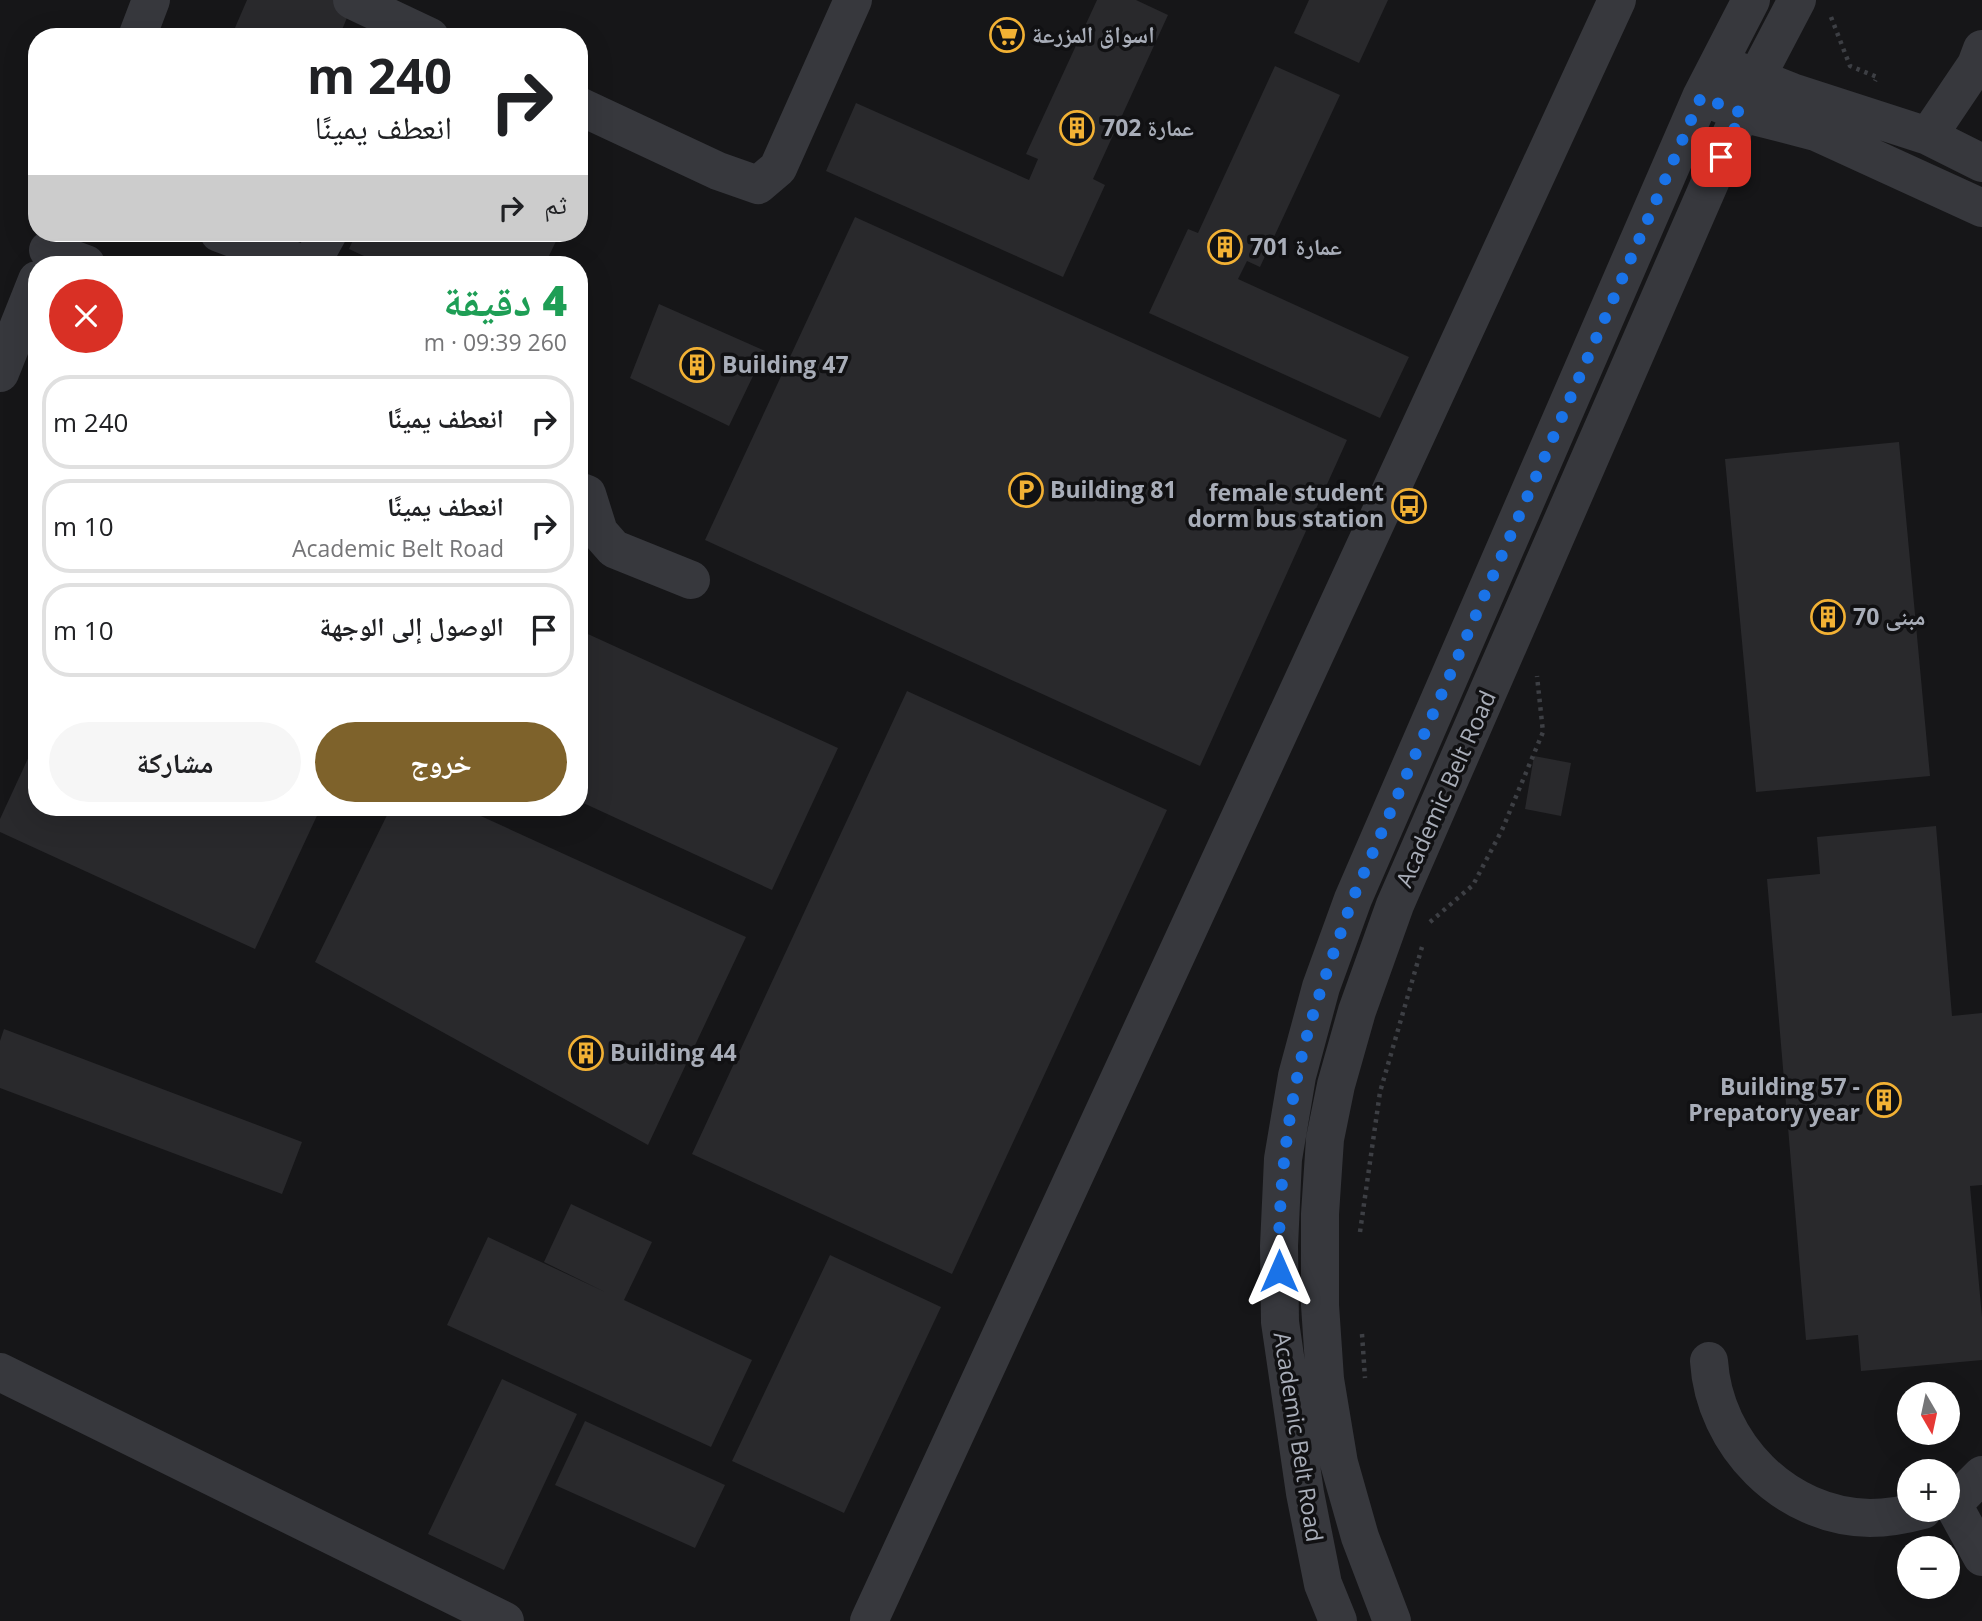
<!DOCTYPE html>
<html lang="ar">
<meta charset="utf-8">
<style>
:root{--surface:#fff;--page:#f6f6f6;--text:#202124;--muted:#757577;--line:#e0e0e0;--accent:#7e622b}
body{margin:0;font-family:"Open Sans","Noto Naskh Arabic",sans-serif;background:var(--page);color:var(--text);direction:rtl;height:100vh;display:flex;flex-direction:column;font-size:26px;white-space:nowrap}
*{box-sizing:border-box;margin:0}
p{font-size:23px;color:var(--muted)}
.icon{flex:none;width:38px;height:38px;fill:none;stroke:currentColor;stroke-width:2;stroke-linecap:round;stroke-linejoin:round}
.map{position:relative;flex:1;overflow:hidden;direction:ltr}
.panel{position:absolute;left:28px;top:256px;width:560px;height:560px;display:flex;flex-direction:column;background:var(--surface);border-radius:28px;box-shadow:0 7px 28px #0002;direction:rtl}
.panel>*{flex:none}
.banner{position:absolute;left:28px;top:28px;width:560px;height:214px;border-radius:28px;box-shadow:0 7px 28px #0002;direction:rtl;background:#fff;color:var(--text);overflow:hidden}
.needle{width:46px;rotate:171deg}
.buttons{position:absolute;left:1897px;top:1382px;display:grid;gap:14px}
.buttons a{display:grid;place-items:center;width:63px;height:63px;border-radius:50%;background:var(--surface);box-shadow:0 7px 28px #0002;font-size:35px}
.pin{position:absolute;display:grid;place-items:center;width:60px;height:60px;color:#fff;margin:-30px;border-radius:14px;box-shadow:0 4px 10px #0006}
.me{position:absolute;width:77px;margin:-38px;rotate:0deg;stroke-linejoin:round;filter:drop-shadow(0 0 5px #0008)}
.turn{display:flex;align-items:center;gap:24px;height:147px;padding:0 21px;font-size:32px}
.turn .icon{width:91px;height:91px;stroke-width:2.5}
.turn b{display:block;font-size:49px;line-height:60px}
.then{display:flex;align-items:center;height:66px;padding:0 21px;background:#0003;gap:14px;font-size:26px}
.round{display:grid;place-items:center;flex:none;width:74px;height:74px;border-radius:37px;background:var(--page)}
.overview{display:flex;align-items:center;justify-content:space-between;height:119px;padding:0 21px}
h1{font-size:42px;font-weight:800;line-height:52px;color:#1e9e55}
.primary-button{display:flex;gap:14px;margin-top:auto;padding:14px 21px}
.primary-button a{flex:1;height:80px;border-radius:42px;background:var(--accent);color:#fff;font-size:28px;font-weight:800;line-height:80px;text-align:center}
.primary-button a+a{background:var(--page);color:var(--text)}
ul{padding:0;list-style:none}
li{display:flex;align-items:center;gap:21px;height:94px;margin:0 14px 10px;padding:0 7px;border:4px solid var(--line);border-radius:28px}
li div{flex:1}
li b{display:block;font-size:26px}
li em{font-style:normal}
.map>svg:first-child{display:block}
</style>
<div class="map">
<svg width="1982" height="1621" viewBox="0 0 1982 1621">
<rect width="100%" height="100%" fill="#161618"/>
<path fill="#29292c" d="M247,0H333L351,8L339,37H231Z
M1097,0H1136L1168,15L1093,179L1105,185L1063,277L826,171L856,103L1029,180L1038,159L1026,154Z
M1309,0H1388L1359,63L1294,33Z
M1275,66L1340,95L1260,267L1247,261L1238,279L1409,357L1380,418L1149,313L1188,229L1198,233Z
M855,217L1347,440L1200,766L705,540Z
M356,233H560L545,264H381L349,249Z
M659,304L765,351L729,426L630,378Z
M1899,442L1930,776L1756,792L1725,459Z
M579,630L838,748L772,890L579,801Z
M907,691L1167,810L952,1274L692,1154Z
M37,739V807H321L255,949L0,832V819Z
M1534,756L1571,763L1561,816L1525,809Z
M391,807H461L746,937L648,1145L315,962Z
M1936,826L1952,1016L1982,1013V1185L1970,1186L1982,1317V1360L1861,1371L1858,1335L1806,1340L1767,879L1820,874L1817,837Z
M4,1029L302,1142L282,1194L0,1088V1041Z
M571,1204L652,1242L624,1300L752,1360L711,1447L447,1325L488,1237L605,1292L544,1262Z
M830,1255L941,1307L844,1513L732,1461Z
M502,1379L577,1414L504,1570L428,1534Z
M585,1421L725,1485L695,1548L555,1485Z"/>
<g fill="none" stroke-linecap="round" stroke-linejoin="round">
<path stroke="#3d3f44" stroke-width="4.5" stroke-dasharray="3.5 5" stroke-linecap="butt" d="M1831,17L1850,66L1877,77L1875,81
M1430,922L1473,885L1502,830L1543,732L1537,676
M1360,1232L1380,1092L1422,947
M1362,1334L1365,1378"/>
<path stroke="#37383d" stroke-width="38" d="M352,0L430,37
M137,37L151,0
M1736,70L1792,92L1928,136L1982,163
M1720,104L1742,113L1816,132L1982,208
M579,106L718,171L758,185L778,168L853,0
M1928,136L1976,65L1982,49
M219,233L303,264
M48,250L86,264
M311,264L328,233
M0,373L37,280
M579,491L587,494L599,532L614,549L691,580
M1709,1361C1714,1444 1785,1517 1870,1518C1888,1518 1905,1515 1923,1510
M0,1372L505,1621
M1950,1499L1982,1557
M1948,1500L1963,1494L1982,1475
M869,1621L1617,0
M1338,1621L1323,1584L1305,1493L1280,1322L1279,1246L1283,1159L1297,1076L1321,987L1353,899L1701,97L1751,0
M1392,1621L1360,1537L1339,1463L1325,1379L1320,1305V1214L1325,1139L1336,1085L1357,1011L1395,905L1732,132L1742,113L1765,61L1797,0"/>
</g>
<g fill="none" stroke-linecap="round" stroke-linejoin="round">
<path stroke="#1a73e8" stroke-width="12" stroke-dasharray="0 21.6" d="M1279,1271C1278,1206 1284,1142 1297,1078C1309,1017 1332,958 1353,898L1701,97L1742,113L1721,157"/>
</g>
<defs>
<g id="supermarket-ring" transform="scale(1.75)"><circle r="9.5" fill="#111113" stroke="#f2b134" stroke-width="1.5"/><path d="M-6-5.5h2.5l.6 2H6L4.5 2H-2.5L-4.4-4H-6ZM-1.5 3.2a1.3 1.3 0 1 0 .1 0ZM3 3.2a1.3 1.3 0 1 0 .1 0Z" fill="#f2b134"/></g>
<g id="building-ring" transform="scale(1.75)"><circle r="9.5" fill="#111113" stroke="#f2b134" stroke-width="1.5"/><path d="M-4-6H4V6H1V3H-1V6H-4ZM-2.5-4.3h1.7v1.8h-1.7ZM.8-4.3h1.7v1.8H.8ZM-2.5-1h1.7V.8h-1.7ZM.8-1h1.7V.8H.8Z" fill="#f2b134"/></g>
<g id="parking-ring" transform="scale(1.75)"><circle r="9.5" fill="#111113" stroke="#f2b134" stroke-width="1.5"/><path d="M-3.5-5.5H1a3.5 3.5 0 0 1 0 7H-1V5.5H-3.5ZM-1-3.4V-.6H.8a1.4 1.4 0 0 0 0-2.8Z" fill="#f2b134"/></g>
<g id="bus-ring" transform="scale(1.75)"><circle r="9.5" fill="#111113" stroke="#f2b134" stroke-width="1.5"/><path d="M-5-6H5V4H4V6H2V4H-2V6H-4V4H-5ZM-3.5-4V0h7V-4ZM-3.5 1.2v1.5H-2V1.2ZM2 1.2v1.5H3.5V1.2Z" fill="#f2b134"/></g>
</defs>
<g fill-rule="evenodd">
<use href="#supermarket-ring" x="1007" y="35"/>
<use href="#building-ring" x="1077" y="128"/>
<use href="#building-ring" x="1225" y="247"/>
<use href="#building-ring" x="697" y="365"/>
<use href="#parking-ring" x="1026" y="490"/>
<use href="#bus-ring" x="1409" y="506"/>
<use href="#building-ring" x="1828" y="617"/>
<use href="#building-ring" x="586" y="1053"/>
<use href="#building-ring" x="1884" y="1100"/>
</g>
<g text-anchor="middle" stroke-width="7" stroke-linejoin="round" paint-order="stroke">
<g font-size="23" font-weight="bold" fill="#a8adb8" stroke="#111113" text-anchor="start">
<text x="1032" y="43">اسواق المزرعة</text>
<text x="1102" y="136">عمارة 702</text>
<text x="1250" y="255">عمارة 701</text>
<text x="722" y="373">Building 47</text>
<text x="1050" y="498">Building 81</text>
<text x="1384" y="501" text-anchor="end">female student<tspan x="1384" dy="26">dorm bus station</tspan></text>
<text x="1853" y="625">مبنى 70</text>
<text x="610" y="1061">Building 44</text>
<text x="1860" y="1095" text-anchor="end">Building 57 -<tspan x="1860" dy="26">Prepatory year</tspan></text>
</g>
<g font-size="23" fill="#a8adb8" stroke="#111113">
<text transform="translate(1446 789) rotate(-66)" y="8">Academic Belt Road</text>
<text transform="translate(1298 1437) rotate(81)" y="8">Academic Belt Road</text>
</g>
</g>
</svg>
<div class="buttons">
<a><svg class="needle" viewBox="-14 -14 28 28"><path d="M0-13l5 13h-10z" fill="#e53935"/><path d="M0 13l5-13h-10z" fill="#757577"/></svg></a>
<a>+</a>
<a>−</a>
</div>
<div class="pin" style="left:1721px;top:157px;background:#d93025"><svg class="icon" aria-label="arrive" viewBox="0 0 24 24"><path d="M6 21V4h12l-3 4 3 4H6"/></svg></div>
<svg class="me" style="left:1279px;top:1271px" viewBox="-20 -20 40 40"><path d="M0-17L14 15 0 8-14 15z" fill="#1a73e8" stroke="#fff" stroke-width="4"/></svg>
<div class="banner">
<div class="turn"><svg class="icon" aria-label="right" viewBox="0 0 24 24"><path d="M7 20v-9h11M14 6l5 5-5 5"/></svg><div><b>240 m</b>انعطف يمينًا</div></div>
<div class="then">ثم<svg class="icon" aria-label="right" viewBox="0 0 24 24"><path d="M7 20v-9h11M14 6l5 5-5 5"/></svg></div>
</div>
<section class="panel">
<div class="overview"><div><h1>4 دقيقة</h1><p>260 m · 09:39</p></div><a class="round" style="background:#d93025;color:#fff"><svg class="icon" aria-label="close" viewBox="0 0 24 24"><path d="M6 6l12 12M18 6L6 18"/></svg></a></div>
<ul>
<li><svg class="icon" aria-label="right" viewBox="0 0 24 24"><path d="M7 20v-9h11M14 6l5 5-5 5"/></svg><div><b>انعطف يمينًا</b></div><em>240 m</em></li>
<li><svg class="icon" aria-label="right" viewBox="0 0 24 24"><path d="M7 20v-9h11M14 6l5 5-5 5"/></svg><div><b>انعطف يمينًا</b><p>Academic Belt Road</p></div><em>10 m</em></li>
<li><svg class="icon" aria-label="arrive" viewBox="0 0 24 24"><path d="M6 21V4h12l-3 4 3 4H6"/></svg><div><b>الوصول إلى الوجهة</b></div><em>10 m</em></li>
</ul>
<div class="primary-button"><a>خروج</a><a>مشاركة</a></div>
</section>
</div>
